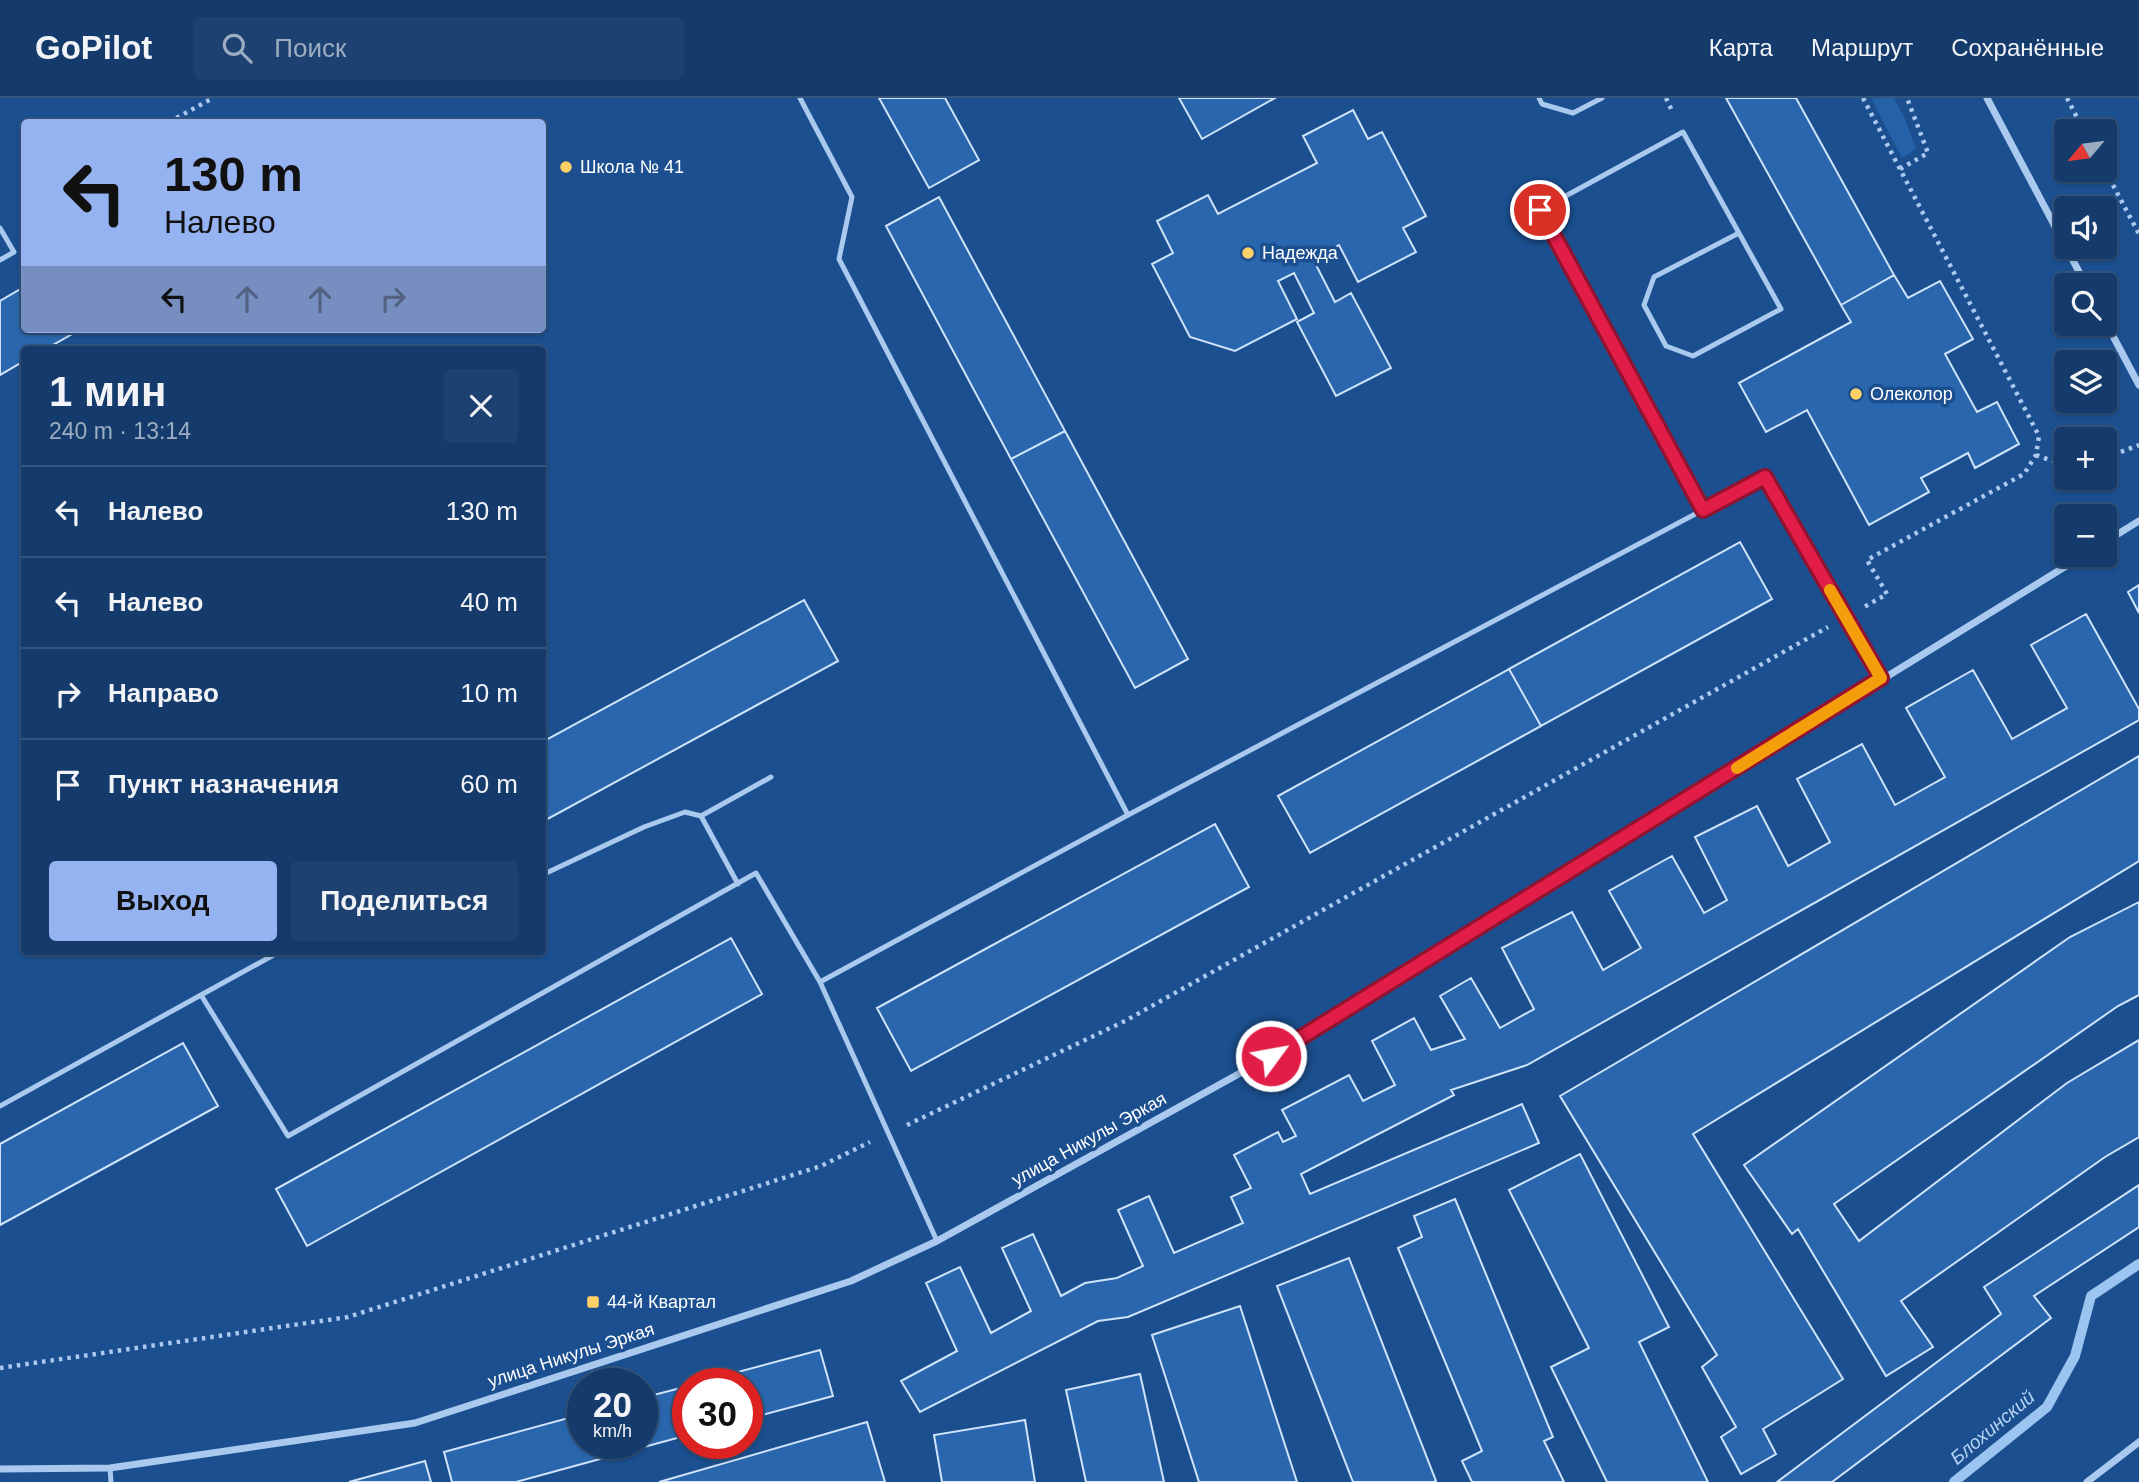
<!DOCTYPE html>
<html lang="ru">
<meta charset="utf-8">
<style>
:root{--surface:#143b6b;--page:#1d4271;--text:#f1f3f6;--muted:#9dadc1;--line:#33557e;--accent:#95b2f1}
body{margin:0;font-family:Arial,sans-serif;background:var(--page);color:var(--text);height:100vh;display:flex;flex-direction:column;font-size:26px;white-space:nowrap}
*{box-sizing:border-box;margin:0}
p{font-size:23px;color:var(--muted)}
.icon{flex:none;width:38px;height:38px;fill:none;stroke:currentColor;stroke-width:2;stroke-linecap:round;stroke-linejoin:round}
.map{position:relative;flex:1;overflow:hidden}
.drawer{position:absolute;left:21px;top:248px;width:525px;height:609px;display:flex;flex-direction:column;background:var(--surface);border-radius:7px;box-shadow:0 2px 5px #0004,0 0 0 2px var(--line)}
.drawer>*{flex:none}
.banner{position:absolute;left:21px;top:21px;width:525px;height:214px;border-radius:7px;box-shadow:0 2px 5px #0004,0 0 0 2px var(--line);background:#95b2f1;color:#111;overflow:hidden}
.needle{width:46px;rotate:241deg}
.tools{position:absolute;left:2054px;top:21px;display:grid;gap:14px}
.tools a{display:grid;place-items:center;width:63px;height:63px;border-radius:7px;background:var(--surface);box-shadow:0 2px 5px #0004,0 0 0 2px var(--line);font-size:35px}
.speed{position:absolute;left:567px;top:1270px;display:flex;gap:14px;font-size:35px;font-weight:700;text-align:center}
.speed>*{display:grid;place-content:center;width:91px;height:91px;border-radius:50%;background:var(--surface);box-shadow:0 2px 5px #0004,0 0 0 2px var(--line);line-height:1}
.speed small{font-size:18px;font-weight:400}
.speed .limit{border:10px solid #d22;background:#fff;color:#111}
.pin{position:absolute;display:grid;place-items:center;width:60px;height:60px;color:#fff;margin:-30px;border:4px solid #fff;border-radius:50%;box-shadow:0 2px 7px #0007}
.me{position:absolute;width:77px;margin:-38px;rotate:58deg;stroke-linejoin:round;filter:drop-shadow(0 0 5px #0008)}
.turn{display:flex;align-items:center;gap:24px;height:147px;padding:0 28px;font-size:32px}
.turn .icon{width:91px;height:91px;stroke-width:2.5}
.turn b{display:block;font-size:49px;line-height:60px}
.lanes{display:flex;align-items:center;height:66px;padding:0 28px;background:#0003;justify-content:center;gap:35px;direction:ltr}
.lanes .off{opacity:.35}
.round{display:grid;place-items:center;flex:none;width:74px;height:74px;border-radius:7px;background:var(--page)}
.overview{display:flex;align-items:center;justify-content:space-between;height:119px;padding:0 28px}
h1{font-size:42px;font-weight:600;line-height:52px}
.cta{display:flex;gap:14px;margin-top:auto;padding:14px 28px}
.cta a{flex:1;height:80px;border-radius:7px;background:var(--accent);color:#111;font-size:28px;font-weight:600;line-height:80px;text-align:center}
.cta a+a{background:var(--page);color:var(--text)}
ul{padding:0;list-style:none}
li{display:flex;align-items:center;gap:21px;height:91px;padding:0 28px;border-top:2px solid var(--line)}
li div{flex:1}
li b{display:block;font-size:26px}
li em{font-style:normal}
header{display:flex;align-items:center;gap:42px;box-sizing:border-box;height:98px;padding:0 35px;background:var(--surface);border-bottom:2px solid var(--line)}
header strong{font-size:33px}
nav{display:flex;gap:38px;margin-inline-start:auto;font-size:24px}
.search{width:490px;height:63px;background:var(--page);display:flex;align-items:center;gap:18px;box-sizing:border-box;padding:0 24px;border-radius:7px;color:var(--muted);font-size:26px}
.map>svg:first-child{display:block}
</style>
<header>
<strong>GoPilot</strong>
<div class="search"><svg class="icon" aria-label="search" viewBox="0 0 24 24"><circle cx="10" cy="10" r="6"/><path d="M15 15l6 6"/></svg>Поиск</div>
<nav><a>Карта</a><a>Маршрут</a><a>Сохранённые</a></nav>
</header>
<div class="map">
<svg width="2139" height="1384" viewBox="0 0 2139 1384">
<rect width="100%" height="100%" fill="#1b4f8f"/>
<path fill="#2461a8" d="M1871,0H1894L1905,21L1916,51L1902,60Z"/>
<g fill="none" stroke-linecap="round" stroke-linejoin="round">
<path stroke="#9cc4f0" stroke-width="10" d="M1954,1384L2047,1309L2075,1258L2091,1198L2139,1166"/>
</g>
<path fill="#2a66ad" stroke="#cfe3fa" stroke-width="2" d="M879,0H945L979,62L929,90Z
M1179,0H1275L1202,41Z
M1726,0H1796L1894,177L1841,207Z
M1353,12L1368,41L1382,34L1426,118L1403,130L1416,154L1358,184L1339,147L1313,161L1335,204L1351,195L1391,270L1336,298L1297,224L1314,215L1294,175L1278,183L1297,221L1235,253L1190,239L1152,166L1173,155L1157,123L1208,97L1218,116L1317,65L1303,38Z
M939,99L1065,333L1011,361L886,128Z
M1894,177L1908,200L1940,183L1973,241L1945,256L1977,314L1997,304L2019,346L1975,370L1968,355L1942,369L1921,380L1929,394L1869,427L1807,312L1766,334L1739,285L1851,224L1841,207Z
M24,189V231H81L44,252H24V263L0,277V203Z
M1065,333L1188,561L1135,590L1011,361Z
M1740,444L1772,501L1541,628L1509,571Z
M2139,487V515L2128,494Z
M804,502L838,563L542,724V644Z
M2086,516L2139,611V622L1527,967L1451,992L1454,997L1301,1076L1310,1096L1522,1006L1539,1045L1128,1219L1098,1223L920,1314L901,1283L957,1253L926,1185L960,1169L991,1235L1031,1213L1002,1150L1033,1136L1061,1198L1085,1185L1117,1180L1143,1168L1118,1112L1149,1098L1174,1155L1243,1125L1231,1099L1251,1090L1234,1057L1278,1034L1283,1044L1296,1038L1282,1012L1349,977L1363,1003L1395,987L1372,943L1414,920L1431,952L1465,941L1440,898L1471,880L1500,930L1534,911L1502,850L1572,814L1603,872L1641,850L1609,793L1672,758L1704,815L1727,802L1695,739L1757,708L1788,768L1830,744L1797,681L1862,646L1895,707L1945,679L1906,610L1973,572L2012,641L2067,610L2031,547Z
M1509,571L1541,628L1310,755L1278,698Z
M2139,658V763L1693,1036L1843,1281L1763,1331L1776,1356L1741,1376L1721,1339L1736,1329L1702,1269L1717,1257L1560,998Z
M1215,726L1249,789L911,973L877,910Z
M2139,804V897L2118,908L1834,1106L1859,1143L2067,985L2139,942V1039L2105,1059L1901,1203L1933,1249L1886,1278L1798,1131L1792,1136L1744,1067L2070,839Z
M731,840L762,896L307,1148L276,1091Z
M183,945L218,1008L0,1127V1046Z
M1580,1056L1669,1229L1639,1244L1708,1384H1607L1551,1269L1589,1250L1509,1092Z
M2139,1087V1129L2034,1198L2051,1220L1832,1384H1777L2001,1216L1984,1189Z
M1455,1101L1553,1339L1544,1343L1564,1384H1472L1462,1363L1482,1353L1398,1150L1422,1139L1414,1118Z
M1349,1160L1436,1383L1433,1384H1353L1277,1188Z
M1240,1208L1297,1384H1199L1152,1237Z
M820,1252L833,1298L747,1321V1286H693Z
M1140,1276L1164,1384H1086L1066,1292Z
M688,1288V1337L516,1384H452L444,1354L583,1316V1346H642V1300Z
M1025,1322L1035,1384H942L934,1337Z
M867,1324L885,1384H659Z
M425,1363L431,1384H349Z"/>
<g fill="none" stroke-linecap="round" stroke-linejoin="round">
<path stroke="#a9c9ee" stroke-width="4.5" stroke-dasharray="3.5 5" stroke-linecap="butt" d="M1666,0L1673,15
M1863,0L2039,338L2036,357L2024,376L1867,462L1887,496L1864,509
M2067,0L2084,33
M169,24L213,0
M1900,71L1928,55L1907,0
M2105,72L2139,136
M2036,357L2067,368
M2105,360L2139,347
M907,1027L1125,923L1828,529
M0,1270L348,1219L821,1068L870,1044"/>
<path stroke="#a9c9ee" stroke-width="5" d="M800,0L852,99L839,161L1128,717L820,884
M1539,0L1542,6L1573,15L1602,0
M0,130L14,154L0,162
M1703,412L1540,112L1683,34L1781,211L1693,258L1666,248L1644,207L1654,179L1739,135
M1128,717L1765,379L1881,580
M701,718L771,679
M542,777L644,729L685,714L701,718L738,786
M201,897L279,854
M0,1008L201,897L288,1038L756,775L820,884L937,1143
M110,1370L111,1384"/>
<path stroke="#a9c9ee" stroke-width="7" d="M1987,0L2086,187
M2105,223L2139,287
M2105,444L2139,423
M0,1371L110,1370L415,1325L851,1183L937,1143L1271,958L2084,457
M2087,1384L2139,1344"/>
</g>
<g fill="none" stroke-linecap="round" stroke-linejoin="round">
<g stroke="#92132f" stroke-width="18">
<path id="route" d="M1271,958L1881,580L1765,379L1703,412L1540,112"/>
</g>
<use href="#route" stroke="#e11d48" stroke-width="12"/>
<path stroke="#f59e0b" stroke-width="12" d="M1737,670L1881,580L1830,492"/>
</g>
<g fill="#ffd166" stroke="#1b4f8f" stroke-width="2.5">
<circle cx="566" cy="69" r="7"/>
<circle cx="1248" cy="155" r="7"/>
<circle cx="1856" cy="296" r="7"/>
<rect x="586" y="1197" width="14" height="14" rx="3.5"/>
</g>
<g text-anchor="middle" stroke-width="7" stroke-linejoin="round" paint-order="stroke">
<g font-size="18" fill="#fff" stroke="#1b4f8f" text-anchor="start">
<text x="580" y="75">Школа № 41</text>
<text x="1262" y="161">Надежда</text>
<text x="1870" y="302">Олеколор</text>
<text x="607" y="1210">44-й Квартал</text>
</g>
<g font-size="18" fill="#fff" stroke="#1b4f8f">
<text transform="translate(1089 1041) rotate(-29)" y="6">улица Никулы Эркая</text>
<text transform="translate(571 1257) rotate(-18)" y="6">улица Никулы Эркая</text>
</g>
<g font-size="19" font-style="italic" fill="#b5d3f5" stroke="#1b4f8f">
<text transform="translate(1992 1329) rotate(-40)" y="7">Блохинский</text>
</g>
</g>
</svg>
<div class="tools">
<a><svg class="needle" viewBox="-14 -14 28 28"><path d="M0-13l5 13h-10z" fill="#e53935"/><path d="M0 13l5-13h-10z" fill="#9dadc1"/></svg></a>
<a><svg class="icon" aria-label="sound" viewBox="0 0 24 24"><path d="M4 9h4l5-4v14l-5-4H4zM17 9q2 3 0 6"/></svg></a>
<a><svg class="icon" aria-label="search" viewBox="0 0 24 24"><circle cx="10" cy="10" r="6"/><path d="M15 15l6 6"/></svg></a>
<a><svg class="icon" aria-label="layers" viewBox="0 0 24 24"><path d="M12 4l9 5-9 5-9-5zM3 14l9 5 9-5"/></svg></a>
<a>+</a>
<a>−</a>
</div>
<div class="speed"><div>20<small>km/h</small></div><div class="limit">30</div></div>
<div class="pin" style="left:1540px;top:112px;background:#d93025"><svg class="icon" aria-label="arrive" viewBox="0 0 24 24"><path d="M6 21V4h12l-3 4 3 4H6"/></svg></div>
<svg class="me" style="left:1271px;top:958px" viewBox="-20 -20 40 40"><circle r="17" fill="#e11d48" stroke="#fff" stroke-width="3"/><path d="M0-11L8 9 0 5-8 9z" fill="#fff"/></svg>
<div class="banner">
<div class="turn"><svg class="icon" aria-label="left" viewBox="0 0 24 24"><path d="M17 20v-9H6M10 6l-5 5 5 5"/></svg><div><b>130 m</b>Налево</div></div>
<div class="lanes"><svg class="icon" aria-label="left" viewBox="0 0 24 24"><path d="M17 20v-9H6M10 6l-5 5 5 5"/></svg><svg class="icon off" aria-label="ahead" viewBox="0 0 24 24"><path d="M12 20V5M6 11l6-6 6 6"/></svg><svg class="icon off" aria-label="ahead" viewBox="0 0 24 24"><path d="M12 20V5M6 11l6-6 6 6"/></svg><svg class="icon off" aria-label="right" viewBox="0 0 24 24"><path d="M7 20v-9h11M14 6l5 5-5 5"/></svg></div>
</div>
<section class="drawer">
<div class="overview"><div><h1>1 мин</h1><p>240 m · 13:14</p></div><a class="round"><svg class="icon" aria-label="close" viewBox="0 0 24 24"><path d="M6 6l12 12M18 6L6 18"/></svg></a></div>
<ul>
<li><svg class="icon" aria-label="left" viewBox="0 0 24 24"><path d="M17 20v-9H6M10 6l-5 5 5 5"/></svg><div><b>Налево</b></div><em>130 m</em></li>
<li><svg class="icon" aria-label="left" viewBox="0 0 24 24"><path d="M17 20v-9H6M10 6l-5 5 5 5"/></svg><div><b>Налево</b></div><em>40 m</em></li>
<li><svg class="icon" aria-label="right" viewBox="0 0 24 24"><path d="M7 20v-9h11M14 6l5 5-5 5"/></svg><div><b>Направо</b></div><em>10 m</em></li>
<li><svg class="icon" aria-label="arrive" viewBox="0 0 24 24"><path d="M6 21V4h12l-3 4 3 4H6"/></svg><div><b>Пункт назначения</b></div><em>60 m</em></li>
</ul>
<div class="cta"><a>Выход</a><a>Поделиться</a></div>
</section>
</div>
